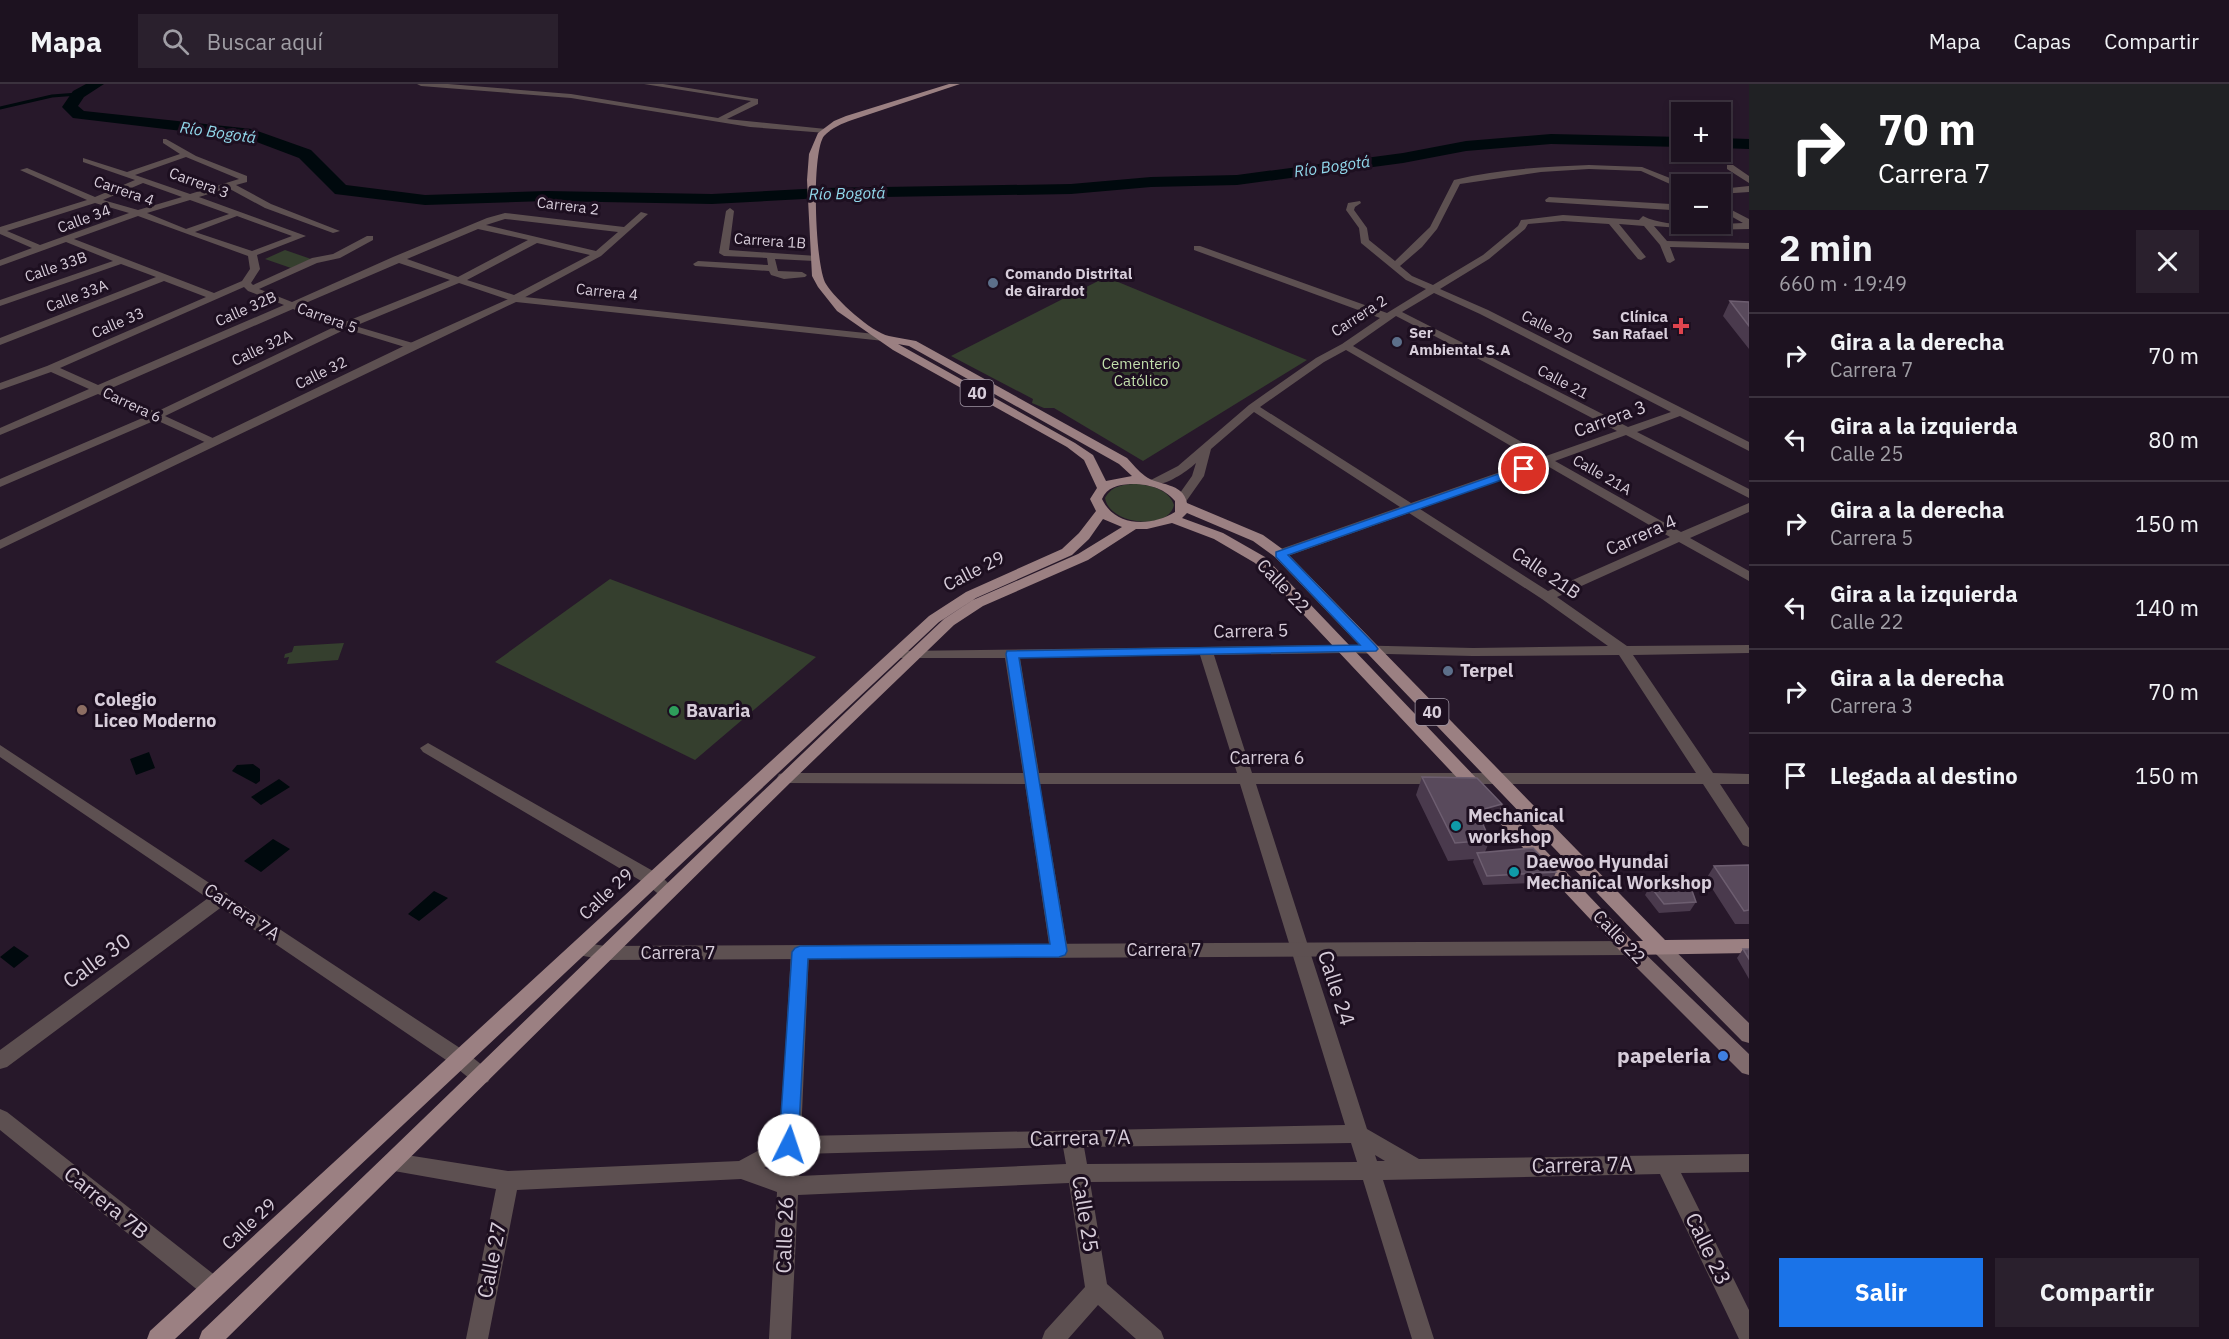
<!DOCTYPE html>
<html lang="es">
<meta charset="utf-8">
<style>
:root{--surface:#1d1220;--page:#2a202d;--text:#f1f3f6;--muted:#a09ea5;--line:#3b323e;--accent:#1a73e8}
body{margin:0;font-family:"IBM Plex Sans",sans-serif;background:var(--page);color:var(--text);height:100vh;display:flex;flex-direction:column;font-size:22px;white-space:nowrap}
*{box-sizing:border-box;margin:0}
p{font-size:20px;color:var(--muted)}
.icon{flex:none;width:33px;height:33px;fill:none;stroke:currentColor;stroke-width:2;stroke-linecap:round;stroke-linejoin:round}
.map{position:relative;flex:1;overflow:hidden}
.drawer{display:flex;flex-direction:column;background:var(--surface);width:480px}
.drawer>*{flex:none}
.top-card{background:#202124;color:#fff;overflow:hidden}
.fabs{position:absolute;left:1671px;top:18px;display:grid;gap:12px}
.fabs a{display:grid;place-items:center;width:60px;height:60px;border-radius:0px;background:var(--surface);box-shadow:0 3px 9px #0003,0 0 0 2px var(--line);font-size:30px}
.pin{position:absolute;display:grid;place-items:center;width:51px;height:51px;color:#fff;margin:-26px;border:3px solid #fff;border-radius:50%;box-shadow:0 2px 6px #0007}
.me{position:absolute;width:66px;margin:-33px;rotate:4deg;stroke-linejoin:round;filter:drop-shadow(0 0 4px #0008)}
.turn{display:flex;align-items:center;gap:21px;height:126px;padding:0 30px;font-size:27px}
.turn .icon{width:78px;height:78px;stroke-width:2.5}
.turn b{display:block;font-size:42px;line-height:51px}
.round{display:grid;place-items:center;flex:none;width:63px;height:63px;border-radius:0px;background:var(--page)}
.head{display:flex;align-items:center;justify-content:space-between;height:102px;padding:0 30px}
h1{font-size:36px;font-weight:800;line-height:45px}
.primary-button{display:flex;gap:12px;margin-top:auto;padding:12px 30px}
.primary-button a{flex:1;height:69px;border-radius:0px;background:var(--accent);color:#fff;font-size:24px;font-weight:800;line-height:69px;text-align:center}
.primary-button a+a{background:var(--page);color:var(--text)}
ul{padding:0;list-style:none}
li{display:flex;align-items:center;gap:18px;height:84px;padding:0 30px;border-top:2px solid var(--line)}
li div{flex:1}
li b{display:block;font-size:22px}
li em{font-style:normal}
header{display:flex;align-items:center;gap:36px;box-sizing:border-box;height:84px;padding:0 30px;background:var(--surface);border-bottom:2px solid var(--line)}
header strong{font-size:28px}
nav{display:flex;gap:33px;margin-inline-start:auto;font-size:21px}
.search{width:420px;height:54px;background:var(--page);display:flex;align-items:center;gap:15px;box-sizing:border-box;padding:0 21px;border-radius:0px;color:var(--muted);font-size:22px}
main{display:flex;flex:1;min-height:0}
.map>svg:first-child{display:block}
</style>
<header>
<strong>Mapa</strong>
<div class="search"><svg class="icon" aria-label="search" viewBox="0 0 24 24"><circle cx="10" cy="10" r="6"/><path d="M15 15l6 6"/></svg>Buscar aquí</div>
<nav><a>Mapa</a><a>Capas</a><a>Compartir</a></nav>
</header>
<main>
<div class="map">
<svg width="1749" height="1255" viewBox="0 0 1749 1255">
<rect width="100%" height="100%" fill="#27182a"/>
<path fill="#353f2e" d="M285,166L311,175L291,184L265,175Z
M1106,193L1307,276L1143,377L1054,324H1044L1032,319L1033,315L951,272Z
M1139,400C1153,402 1169,406 1174,421C1169,447 1109,441 1105,414C1112,401 1125,400 1139,400Z
M610,495L816,573L695,676L495,578Z
M344,559L338,576L287,580L289,573L284,574L285,570L292,568L294,562Z"/>
<path fill="#00090d" d="M149,668L155,684L136,691L130,675Z
M253,680L260,685V697L256,700L232,687L237,681Z
M279,695L290,703L261,721L251,713Z
M273,755L290,765L261,788L244,777Z
M434,807L448,814L419,837L408,830Z
M14,862L29,872L14,884L0,873Z"/>
<g fill="none" stroke-linecap="round" stroke-linejoin="round">
<path stroke="#00090d" stroke-width="3" d="M0,24L52,12L78,10"/>
<path fill="#00090d" fill-rule="evenodd" d="M86,0H104L84,13L78,22L84,27L252,45L311,66L346,101L425,111L546,107L712,110L822,104L1071,100L1151,93L1237,91L1403,69L1466,57L1551,50L1682,53V63L1551,60L1466,67L1403,79L1237,101L1151,103L1071,110L822,114L712,120L546,117L425,121L335,110L299,74L249,55L73,34L62,23L73,7Z
M1720,54L1749,55V65L1720,64Z"/>
<path fill="#5d5051" fill-rule="evenodd" d="M417,0H448L571,10L718,34L751,17L644,0H663L758,15V20L727,35L826,45L830,47L826,49L750,43L571,14L421,2Z
M166,55L196,72L247,92V98L236,101L271,120L340,147L333,149L265,124L228,104L199,113L306,152L257,171L260,185L251,199L253,201L312,174L333,170L367,152H373V156L340,174L317,179L259,205L292,218L393,173L487,134L505,129L624,143L641,128L648,130L601,172L518,217H512L459,199L355,242L416,260V264H408L346,245L165,332L217,356V360H209L156,336L0,403V395L147,332L98,310L0,351V344L89,305L51,288L0,306V299L47,282L206,213L164,197L0,261V254L156,193L121,180L0,222V216L113,177L66,158L0,182V176L32,164L0,150V143L87,116L20,86L27,84L95,113L135,96L83,78V74L127,88L180,70L163,59V55ZM186,73L239,95L190,110L135,91ZM143,99L182,113L138,126L103,116ZM190,116L229,130L186,145L147,129ZM95,119L129,129L40,161L7,147ZM138,132L248,172L250,185L242,197L214,209L74,155ZM237,132L292,152L252,167L195,148ZM505,135L618,148L596,167L486,141ZM478,145L528,156L458,193L407,175ZM537,159L590,171L514,211L467,196ZM399,179L450,196L345,238L301,221ZM244,203L248,207L284,221L98,301L60,284ZM293,225L336,242L156,328L107,306Z
M1589,81L1642,83L1685,100L1679,104L1641,87L1589,85L1541,88L1460,100L1437,145L1422,163L1400,182L1412,192L1433,201L1483,171L1518,142L1521,136L1563,131L1639,136L1643,132C1668,145 1714,140 1743,139L1720,126V120L1749,135V145L1705,146L1654,142L1667,157L1749,159V165L1670,163L1675,176L1670,179L1667,178L1660,161L1644,142L1619,140L1646,173L1641,176L1638,175L1609,140L1563,137L1528,140L1525,145L1489,175L1440,205L1488,226L1749,358V367L1680,332L1637,348L1749,405V414L1626,351L1555,377L1681,448L1749,419V428L1690,454L1749,487V497L1679,458L1557,513L1627,562L1749,561V569L1633,571L1713,689L1749,690V700H1720L1749,744V763L1743,761L1703,700H1256L1367,1045L1419,1075L1749,1070V1088L1681,1089L1749,1226V1255H1739L1660,1090L1383,1096L1434,1255H1412L1363,1096L1090,1098L1107,1200L1161,1247L1164,1255H1136L1098,1221L1068,1255H1042L1045,1247L1085,1203L1069,1099L798,1111L791,1255H769L777,1108L741,1095L517,1106L488,1255H466L496,1105L394,1087L387,1085L384,1078L387,1071L394,1069L508,1087L739,1077L780,1055L791,868L794,863L800,861L806,863L809,868L801,1052L1345,1041L1240,700H1040L1068,867L1065,872L1059,874L1053,872L1050,867L1025,700L785,699L779,698L777,694L779,690L785,689H1023L1005,574H898L896,571L903,567L1344,561L1473,564L1608,562L1542,515L1409,429L1285,473H1275L1273,470L1275,467L1400,423L1254,328L1211,365L1204,392L1185,419L1181,420L1175,416L1192,392L1196,379C1185,389 1164,403 1149,401L1147,398L1178,382L1249,321L1316,274L1342,260L1380,234L1194,166V162H1200L1387,229L1426,205L1406,196L1361,159L1359,144L1346,126L1348,119L1360,117L1361,119L1355,123L1354,126L1367,144L1369,156L1395,177L1430,143L1454,96C1498,85 1544,83 1589,81ZM1434,209L1480,230L1671,328L1628,343L1402,228ZM1396,232L1617,347L1546,372L1353,262ZM1346,266L1535,376L1411,419L1260,323L1324,278ZM1544,380L1670,453L1548,507L1420,425ZM1344,569L1473,572L1619,571L1696,689H1252L1214,571ZM1200,571L1237,689H1039L1020,574ZM1351,1059L1357,1078L1087,1080L1084,1063ZM1063,1063L1066,1080L799,1092L800,1070ZM1375,1071L1385,1077H1377ZM779,1077L778,1089L764,1084Z
M1727,81H1733L1749,92V99L1727,85Z
M1749,102V108L1720,110V105Z
M1549,113L1671,120L1675,123L1671,126L1546,118L1545,116Z
M730,124L734,127L729,166L817,172L819,174L814,177L775,175L778,187L802,188L807,191L805,193L784,195L771,191L769,187L695,182L693,180L698,177L768,181L767,174L724,172L719,169L726,127Z
M428,659L660,791L677,808L674,813C662,816 656,808 648,801L423,668L420,664Z
M221,807L227,809L230,814L227,819L7,983L0,985V966L215,809Z
M0,1025L7,1028L221,1196L224,1204L221,1212L213,1215L205,1212L0,1046Z"/>
<path fill="#5d5051" fill-rule="evenodd" d="M515,212L884,251L889,254L884,257L516,218L0,465V456L408,260Z
M0,661L466,968L488,986L491,992L488,998C474,1003 463,988 452,980L0,673Z
M1628,857L1634,859L1637,864L1634,869L1628,871L605,876L573,870L570,865L573,860L579,858L605,862Z"/>
<path fill="#806b6d" fill-rule="evenodd" d="M1660,856L1666,858L1749,939V959L1742,957L1654,868L1651,863L1654,858Z
M1628,857L1634,859L1749,970V991L1742,989L1622,869L1619,864L1622,859Z"/>
<path fill="#9b8082" fill-rule="evenodd" d="M949,0H960L852,36C843,39 831,44 824,52C811,69 815,183 826,200C836,216 871,248 889,252C897,254 907,255 916,257L1127,374C1133,380 1138,387 1145,392C1158,402 1183,398 1187,419L1263,451L1285,467L1665,856L1749,855V869L1628,871L1622,869L1255,479L1214,455L1172,439L1147,445H1136L1088,476L983,522L954,541L791,698L226,1255H199L202,1247C450,1011 695,770 944,535L973,516L1078,470L1122,443L1103,435L1089,455L1072,471L976,514L939,538L175,1255H147L150,1247L929,532L966,508L1062,465L1079,449L1096,427L1090,415L1097,404L1084,376L1067,363L893,266L837,227L818,203L812,192L807,96L809,70L818,49L834,37L846,32ZM898,260L909,262L1119,380L1132,392L1106,397L1093,371L1075,359ZM1130,400C1147,400 1163,403 1175,417V428C1151,443 1115,443 1102,415C1107,403 1118,401 1130,400ZM1187,429L1253,457L1275,473L1643,857H1632L1265,473L1223,449L1182,434Z"/>
</g>
<path fill="#4a3a4d" d="M1730,217L1749,218V265L1723,232Z
M1422,693L1502,720L1494,738L1483,741L1490,756L1485,768L1556,788L1552,798L1483,801L1473,778L1474,775L1448,777L1416,711Z
M1749,781V840H1735L1706,795L1714,782Z
M1650,802L1696,818L1690,827L1659,829L1645,811Z
M1743,865H1749V895L1737,874Z"/>
<path fill="#352638" d="M1502,720L1494,738L1469,745L1477,727Z"/>
<path fill="#594a5c" stroke="#6d5e70" stroke-width="1.5" d="M1730,217L1749,218V242Z
M1422,693L1477,694L1502,720L1477,727L1490,756L1455,759Z
M1533,764L1556,788L1487,792L1477,769Z
M1749,781V826L1744,827L1714,782Z
M1690,801L1696,818L1664,820L1650,802Z
M1743,865H1749V875Z"/>
<path fill="#1a73e8" stroke="#114b97" stroke-width="1.5" d="M1524,381L1529,385L1527,387L1288,471L1376,562L1378,565L1376,567L1019,574L1067,867L1065,871L1059,873L808,875L798,1061L795,1067L789,1070L782,1067L779,1061L792,868L795,864L800,862L1050,860L1006,570L1007,567L1360,561L1276,473V468Z"/>
<g fill="#5c6f8a" stroke="#1d0f20" stroke-width="2">
<circle cx="993" cy="199" r="6"/>
<circle cx="1397" cy="258" r="6"/>
<circle cx="1448" cy="587" r="6"/>
</g>
<path fill="#e0444e" stroke="#1d0f20" stroke-width="2" d="M1678 233h6v6h6v6h-6v6h-6v-6h-6v-6h6z"/>
<circle fill="#8d6e63" stroke="#1d0f20" stroke-width="2" cx="82" cy="626" r="6"/>
<circle fill="#2e9e5b" stroke="#1d0f20" stroke-width="2" cx="674" cy="627" r="6"/>
<g fill="#0f9aa8" stroke="#1d0f20" stroke-width="2">
<circle cx="1456" cy="742" r="6"/>
<circle cx="1514" cy="788" r="6"/>
</g>
<circle fill="#3f7fe0" stroke="#1d0f20" stroke-width="2" cx="1723" cy="972" r="6"/>
<g text-anchor="middle" stroke-width="6" stroke-linejoin="round" paint-order="stroke">
<g font-size="15" fill="#d7cdda" stroke="#1d0f20">
<text transform="translate(199 99) rotate(20)" y="5">Carrera 3</text>
<text transform="translate(124 107) rotate(19)" y="5">Carrera 4</text>
<text transform="translate(568 122) rotate(7)" y="5">Carrera 2</text>
<text transform="translate(84 135) rotate(-20)" y="5">Calle 34</text>
<text transform="translate(770 157) rotate(4)" y="5">Carrera 1B</text>
<text transform="translate(56 183) rotate(-19)" y="5">Calle 33B</text>
<text transform="translate(607 208) rotate(6)" y="5">Carrera 4</text>
<text transform="translate(77 212) rotate(-21)" y="5">Calle 33A</text>
<text transform="translate(246 225) rotate(-24)" y="5">Calle 32B</text>
<text transform="translate(1359 232) rotate(-33)" y="5">Carrera 2</text>
<text transform="translate(327 234) rotate(20)" y="5">Carrera 5</text>
<text transform="translate(118 239) rotate(-23)" y="5">Calle 33</text>
<text transform="translate(1547 243) rotate(27)" y="5">Calle 20</text>
<text transform="translate(262 264) rotate(-25)" y="5">Calle 32A</text>
<text transform="translate(321 289) rotate(-26)" y="5">Calle 32</text>
<text transform="translate(1563 298) rotate(28)" y="5">Calle 21</text>
<text transform="translate(132 321) rotate(25)" y="5">Carrera 6</text>
<text transform="translate(1602 391) rotate(30)" y="5">Calle 21A</text>
</g>
<g font-size="15" font-weight="bold" fill="#d7cdda" stroke="#1d0f20" text-anchor="start">
<text x="1005" y="195">Comando Distrital<tspan x="1005" dy="17">de Girardot</tspan></text>
<text x="1668" y="238" text-anchor="end">Clínica<tspan x="1668" dy="17">San Rafael</tspan></text>
<text x="1409" y="254">Ser<tspan x="1409" dy="17">Ambiental S.A</tspan></text>
</g>
<g font-size="15" fill="#c2dfac" stroke="#1d0f20">
<text x="1141" y="285">Cementerio<tspan x="1141" dy="17">Católico</tspan></text>
</g>
<g font-size="16" font-style="italic" fill="#91d8eb" stroke="#1d0f20">
<text transform="translate(218 48) rotate(8)" y="6">Río Bogotá</text>
<text transform="translate(1332 82) rotate(-8)" y="6">Río Bogotá</text>
<text transform="translate(847 109) rotate(-1)" y="6">Río Bogotá</text>
</g>
<g fill="#1d0f20" stroke="#9f94a2" stroke-width="1.5">
<rect x="960.5" y="296" width="33" height="26" rx="4.5"/>
<rect x="1415.5" y="615" width="33" height="26" rx="4.5"/>
</g>
<g font-size="16" font-weight="bold" fill="#d7cdda">
<text x="977" y="315">40</text>
<text x="1432" y="634">40</text>
</g>
<g font-size="18" fill="#d7cdda" stroke="#1d0f20">
<text transform="translate(1610 335) rotate(-20)" y="6">Carrera 3</text>
<text transform="translate(1641 451) rotate(-24)" y="6">Carrera 4</text>
<text transform="translate(974 487) rotate(-27)" y="6">Calle 29</text>
<text transform="translate(1546 489) rotate(34)" y="6">Calle 21B</text>
<text transform="translate(1283 502) rotate(46)" y="6">Calle 22</text>
<text transform="translate(1251 547) rotate(-1)" y="6">Carrera 5</text>
<text x="1267" y="680">Carrera 6</text>
<text transform="translate(606 810) rotate(-43)" y="6">Calle 29</text>
<text transform="translate(242 828) rotate(34)" y="6">Carrera 7A</text>
<text transform="translate(1619 853) rotate(46)" y="6">Calle 22</text>
<text x="1164" y="872">Carrera 7</text>
<text x="678" y="875">Carrera 7</text>
<text transform="translate(249 1140) rotate(-43)" y="6">Calle 29</text>
</g>
<g font-size="18" font-weight="bold" fill="#d7cdda" stroke="#1d0f20" text-anchor="start">
<text x="1460" y="593">Terpel</text>
<text x="94" y="622">Colegio<tspan x="94" dy="21">Liceo Moderno</tspan></text>
<text x="686" y="633">Bavaria</text>
<text x="1468" y="738">Mechanical<tspan x="1468" dy="21">workshop</tspan></text>
<text x="1526" y="784">Daewoo Hyundai<tspan x="1526" dy="21">Mechanical Workshop</tspan></text>
</g>
<g font-size="21" fill="#d7cdda" stroke="#1d0f20">
<text transform="translate(97 877) rotate(-36)" y="7">Calle 30</text>
<text transform="translate(1336 904) rotate(72)" y="7">Calle 24</text>
<text transform="translate(1080 1054) rotate(-1)" y="7">Carrera 7A</text>
<text transform="translate(1582 1081) rotate(-1)" y="7">Carrera 7A</text>
<text transform="translate(106 1119) rotate(39)" y="7">Carrera 7B</text>
<text transform="translate(1085 1130) rotate(81)" y="7">Calle 25</text>
<text transform="translate(785 1151) rotate(-88)" y="7">Calle 26</text>
<text transform="translate(1708 1165) rotate(64)" y="7">Calle 23</text>
<text transform="translate(492 1176) rotate(-79)" y="7">Calle 27</text>
</g>
<g font-size="21" font-weight="bold" fill="#d7cdda" stroke="#1d0f20" text-anchor="end">
<text x="1711" y="979">papeleria</text>
</g>
</g>
</svg>
<div class="fabs">
<a>+</a>
<a>−</a>
</div>
<div class="pin" style="left:1524px;top:385px;background:#d93025"><svg class="icon" aria-label="arrive" viewBox="0 0 24 24"><path d="M6 21V4h12l-3 4 3 4H6"/></svg></div>
<svg class="me" style="left:789px;top:1061px" viewBox="-20 -20 40 40"><circle r="19" fill="#fff"/><path d="M0-13L10 11 0 6-10 11z" fill="#1a73e8"/></svg>
</div>
<section class="drawer">
<div class="top-card">
<div class="turn"><svg class="icon" aria-label="right" viewBox="0 0 24 24"><path d="M7 20v-9h11M14 6l5 5-5 5"/></svg><div><b>70 m</b>Carrera 7</div></div>
</div>
<div class="head"><div><h1>2 min</h1><p>660 m · 19:49</p></div><a class="round"><svg class="icon" aria-label="close" viewBox="0 0 24 24"><path d="M6 6l12 12M18 6L6 18"/></svg></a></div>
<ul>
<li><svg class="icon" aria-label="right" viewBox="0 0 24 24"><path d="M7 20v-9h11M14 6l5 5-5 5"/></svg><div><b>Gira a la derecha</b><p>Carrera 7</p></div><em>70 m</em></li>
<li><svg class="icon" aria-label="left" viewBox="0 0 24 24"><path d="M17 20v-9H6M10 6l-5 5 5 5"/></svg><div><b>Gira a la izquierda</b><p>Calle 25</p></div><em>80 m</em></li>
<li><svg class="icon" aria-label="right" viewBox="0 0 24 24"><path d="M7 20v-9h11M14 6l5 5-5 5"/></svg><div><b>Gira a la derecha</b><p>Carrera 5</p></div><em>150 m</em></li>
<li><svg class="icon" aria-label="left" viewBox="0 0 24 24"><path d="M17 20v-9H6M10 6l-5 5 5 5"/></svg><div><b>Gira a la izquierda</b><p>Calle 22</p></div><em>140 m</em></li>
<li><svg class="icon" aria-label="right" viewBox="0 0 24 24"><path d="M7 20v-9h11M14 6l5 5-5 5"/></svg><div><b>Gira a la derecha</b><p>Carrera 3</p></div><em>70 m</em></li>
<li><svg class="icon" aria-label="arrive" viewBox="0 0 24 24"><path d="M6 21V4h12l-3 4 3 4H6"/></svg><div><b>Llegada al destino</b></div><em>150 m</em></li>
</ul>
<div class="primary-button"><a>Salir</a><a>Compartir</a></div>
</section>
</main>
